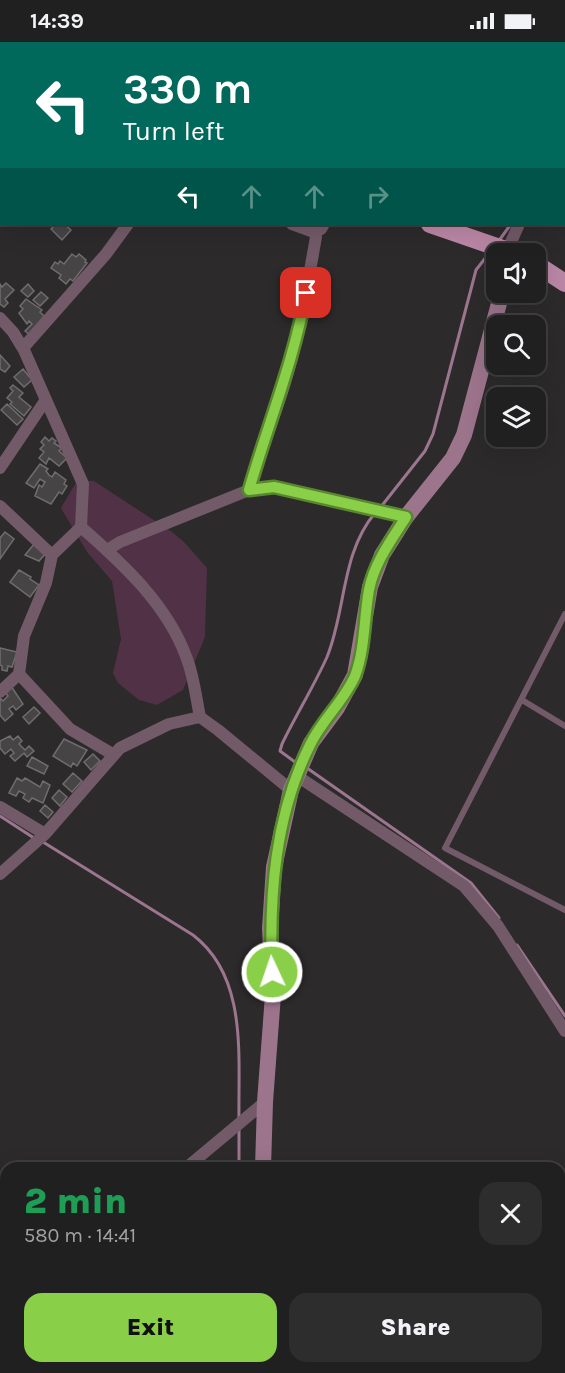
<!DOCTYPE html>
<meta charset="utf-8">
<style>
:root{--surface:#212020;--page:#2d2d2d;--text:#f1f3f6;--muted:#a2a3a5;--line:#3e3e3e;--accent:#89cf48}
body{margin:0;font-family:Karla,sans-serif;background:var(--page);color:var(--text);height:100vh;display:flex;flex-direction:column;font-size:22px;white-space:nowrap}
*{box-sizing:border-box;margin:0}
p{font-size:20px;color:var(--muted)}
.icon{flex:none;width:33px;height:33px;fill:none;stroke:currentColor;stroke-width:2;stroke-linecap:round;stroke-linejoin:round}
.map{position:relative;flex:1;overflow:hidden}
.side{position:absolute;left:0px;top:1120px;width:566px;height:212px;display:flex;flex-direction:column;background:var(--surface);border-radius:18px 18px 0 0;box-shadow:0 6px 24px #0002,0 0 0 2px var(--line)}
.side>*{flex:none}
.guide{position:absolute;left:0px;top:0px;width:566px;height:183px;box-shadow:0 6px 24px #0002,0 0 0 2px var(--line);background:#00695c;color:#fff;overflow:hidden}
.fabs{position:absolute;left:486px;top:201px;display:grid;gap:12px}
.fabs a{display:grid;place-items:center;width:60px;height:60px;border-radius:12px;background:var(--surface);box-shadow:0 6px 24px #0002,0 0 0 2px var(--line);font-size:30px}
.pin{position:absolute;display:grid;place-items:center;width:51px;height:51px;color:#fff;margin:-26px;border-radius:12px;box-shadow:0 3px 9px #0006}
.me{position:absolute;width:66px;margin:-33px;rotate:357deg;stroke-linejoin:round;filter:drop-shadow(0 0 4px #0008)}
.turn{display:flex;align-items:center;gap:21px;height:126px;padding:0 24px;font-size:27px}
.turn .icon{width:78px;height:78px;stroke-width:2.5}
.turn b{display:block;font-size:42px;line-height:51px}
.lanes{display:flex;align-items:center;height:57px;padding:0 24px;background:#0003;justify-content:center;gap:30px;direction:ltr}
.lanes .off{opacity:.35}
.round{display:grid;place-items:center;flex:none;width:63px;height:63px;border-radius:18px;background:var(--page)}
.overview{display:flex;align-items:center;justify-content:space-between;height:102px;padding:0 24px}
h1{font-size:36px;font-weight:800;line-height:45px;color:#1e9e55}
.cta{display:flex;gap:12px;margin-top:auto;padding:12px 24px}
.cta a{flex:1;height:69px;border-radius:18px;background:var(--accent);color:#111;font-size:24px;font-weight:800;line-height:69px;text-align:center}
.cta a+a{background:var(--page);color:var(--text)}
.status{display:flex;justify-content:space-between;align-items:center;height:42px;padding:0 30px;background:var(--surface);direction:ltr}
.status svg{height:16px;fill:currentColor}
.map>svg:first-child{display:block}
</style>
<div class="status"><b>14:39</b><svg viewBox="0 0 49 12"><path d="M0 12V9h3v3zM5 12V6h3v6zM10 12V3h3v9zM15 12V0h3v12zM26 1h20v11H26zM47 4h2v5h-2z"/></svg></div>
<div class="map">
<svg width="565" height="1331" viewBox="0 0 565 1331">
<rect width="100%" height="100%" fill="#2c2a2b"/>
<path fill="#513145" d="M77,439H94L172,490L184,500L207,526L205,595L183,648L157,663L139,658L118,641L113,631L121,597L112,539L87,510L61,466Z"/>
<g fill="none" stroke-linecap="round" stroke-linejoin="round">
<path stroke="#9c758e" stroke-width="3" d="M564,59L565,56
M498,200L511,182
M380,466L425,409L433,392L476,228L490,210
M295,720L280,709L282,702C296,673 314,644 327,615C346,569 341,511 375,471
M307,726L471,841L499,876
M0,774L34,796
M43,800L193,893C248,935 238,1014 239,1077
M517,903L565,974
M239,1086V1126
M235,1331V1326"/>
</g>
<path fill="#474446" stroke="#706d6e" stroke-width="1.5" d="M56,182H64L71,188L62,198L51,187Z
M72,212L76,215L79,212L86,218L85,220L87,221L73,239L70,237L66,242L59,236L61,233L51,226L55,220L58,222L60,219L64,222Z
M6,241L14,248L5,257L8,261L4,265L0,262V242L2,245Z
M28,242L34,249L28,255L21,249Z
M41,250L48,256L40,264L33,258Z
M26,257L42,268L40,270L44,274L30,293L25,289L32,282L29,279L27,282L19,271L23,267L20,264Z
M0,313L10,324L5,330L0,327Z
M23,327L32,338L24,345L14,335Z
M13,343L23,351L19,355L31,365L24,374L10,362L12,360L7,356L13,349L10,346Z
M7,362L23,377L17,383L1,368Z
M45,395L49,399L52,396L56,399L54,401L62,406L59,409L67,416L59,424L49,416L46,422L39,416L44,410L40,407L44,403L41,400Z
M40,422L48,427L46,429L49,433L52,435L55,430L66,438L64,442L67,444L62,452L59,450L51,462L35,454L39,443L42,445L45,440L40,437L34,446L26,441Z
M5,490L14,497L0,517V496Z
M35,501L46,511L39,519L25,513Z
M19,528L31,535L30,537L39,543L30,555L10,540Z
M0,606L17,610L12,625L8,624L7,629L2,628V624L0,623Z
M11,644L23,662L16,668L13,664L9,667L13,672L5,679L0,673V656L3,659L8,654L5,650Z
M34,665L40,671L29,682L23,675Z
M10,694L13,698L18,694L22,699L19,702L25,708L29,704L34,709L27,715L24,711L15,719L10,714L14,711L11,707L5,712L0,706V699Z
M64,697L87,708L77,724L73,721L71,725L53,714Z
M93,712L100,719L91,728L84,720Z
M32,715L48,724L44,732L27,724Z
M73,731L82,739L72,750L63,742Z
M17,736L22,739L25,736L40,745L43,739L50,743L43,761L32,756L29,760L23,756L25,752L19,749L16,754L9,751Z
M59,748L67,755L60,764L52,756Z
M45,763L53,770L48,776L40,769Z"/>
<g fill="none" stroke-linecap="round" stroke-linejoin="round">
<path stroke="#737172" stroke-width="1.5" stroke-dasharray="3 4.5" stroke-linecap="butt" d="M460,0L461,2
M564,81L565,79
M0,1258L6,1265
M61,1326L65,1331"/>
<path stroke="#735a69" stroke-width="6" d="M565,572L445,806L565,868
M522,658L565,684"/>
<path stroke="#735a69" stroke-width="12" d="M292,182L314,190L321,187L324,182
M508,207L519,182
M0,276L13,290L24,308L83,442L81,485C123,522 168,563 187,617C194,635 196,656 200,675L218,688L291,748
M23,306L106,212L128,182
M0,426L45,359
M249,448C259,413 273,379 284,344C299,295 307,245 316,195L314,190
M0,464L52,513
M107,508L120,500L249,448L274,445L406,475
M19,632L70,687L114,713
M0,650L19,632L24,594L46,541L52,513L81,485
M297,734L464,844L498,884L565,989
M0,765L45,792
M0,832L45,792L120,706L169,682L200,675
M186,1126L265,1060
M0,1283L6,1278"/>
<path stroke="#9c748c" stroke-width="16" d="M96,2L97,0
M0,159L2,155
M263,1126L265,1060L273,953L270,886L274,825L291,748L311,701L337,666L355,633L370,545L382,513L406,475L453,416L464,393L502,250
M474,1326L498,1331
M267,1331L268,1326
M347,1331L362,1326"/>
<path stroke="#bb87a6" stroke-width="18" d="M214,0V2
M430,182L517,212
M536,222L565,241"/>
</g>
<g fill="none" stroke-linecap="round" stroke-linejoin="round">
<g stroke="#59872f" stroke-width="15">
<path id="route" d="M272,930C269,853 275,773 310,703C322,678 344,659 355,634C365,608 364,575 369,548C374,521 392,497 406,475L274,445L249,448C268,382 294,319 306,251"/>
</g>
<use href="#route" stroke="#89cf48" stroke-width="10"/>
</g>
</svg>
<div class="fabs">
<a><svg class="icon" aria-label="sound" viewBox="0 0 24 24"><path d="M4 9h4l5-4v14l-5-4H4zM17 9q2 3 0 6"/></svg></a>
<a><svg class="icon" aria-label="search" viewBox="0 0 24 24"><circle cx="10" cy="10" r="6"/><path d="M15 15l6 6"/></svg></a>
<a><svg class="icon" aria-label="layers" viewBox="0 0 24 24"><path d="M12 4l9 5-9 5-9-5zM3 14l9 5 9-5"/></svg></a>
</div>
<div class="pin" style="left:306px;top:251px;background:#d93025"><svg class="icon" aria-label="arrive" viewBox="0 0 24 24"><path d="M6 21V4h12l-3 4 3 4H6"/></svg></div>
<svg class="me" style="left:272px;top:930px" viewBox="-20 -20 40 40"><circle r="17" fill="#89cf48" stroke="#fff" stroke-width="3"/><path d="M0-11L8 9 0 5-8 9z" fill="#fff"/></svg>
<div class="guide">
<div class="turn"><svg class="icon" aria-label="left" viewBox="0 0 24 24"><path d="M17 20v-9H6M10 6l-5 5 5 5"/></svg><div><b>330 m</b>Turn left</div></div>
<div class="lanes"><svg class="icon" aria-label="left" viewBox="0 0 24 24"><path d="M17 20v-9H6M10 6l-5 5 5 5"/></svg><svg class="icon off" aria-label="ahead" viewBox="0 0 24 24"><path d="M12 20V5M6 11l6-6 6 6"/></svg><svg class="icon off" aria-label="ahead" viewBox="0 0 24 24"><path d="M12 20V5M6 11l6-6 6 6"/></svg><svg class="icon off" aria-label="right" viewBox="0 0 24 24"><path d="M7 20v-9h11M14 6l5 5-5 5"/></svg></div>
</div>
<section class="side">
<div class="overview"><div><h1>2 min</h1><p>580 m · 14:41</p></div><a class="round"><svg class="icon" aria-label="close" viewBox="0 0 24 24"><path d="M6 6l12 12M18 6L6 18"/></svg></a></div>
<div class="cta"><a>Exit</a><a>Share</a></div>
</section>
</div>
